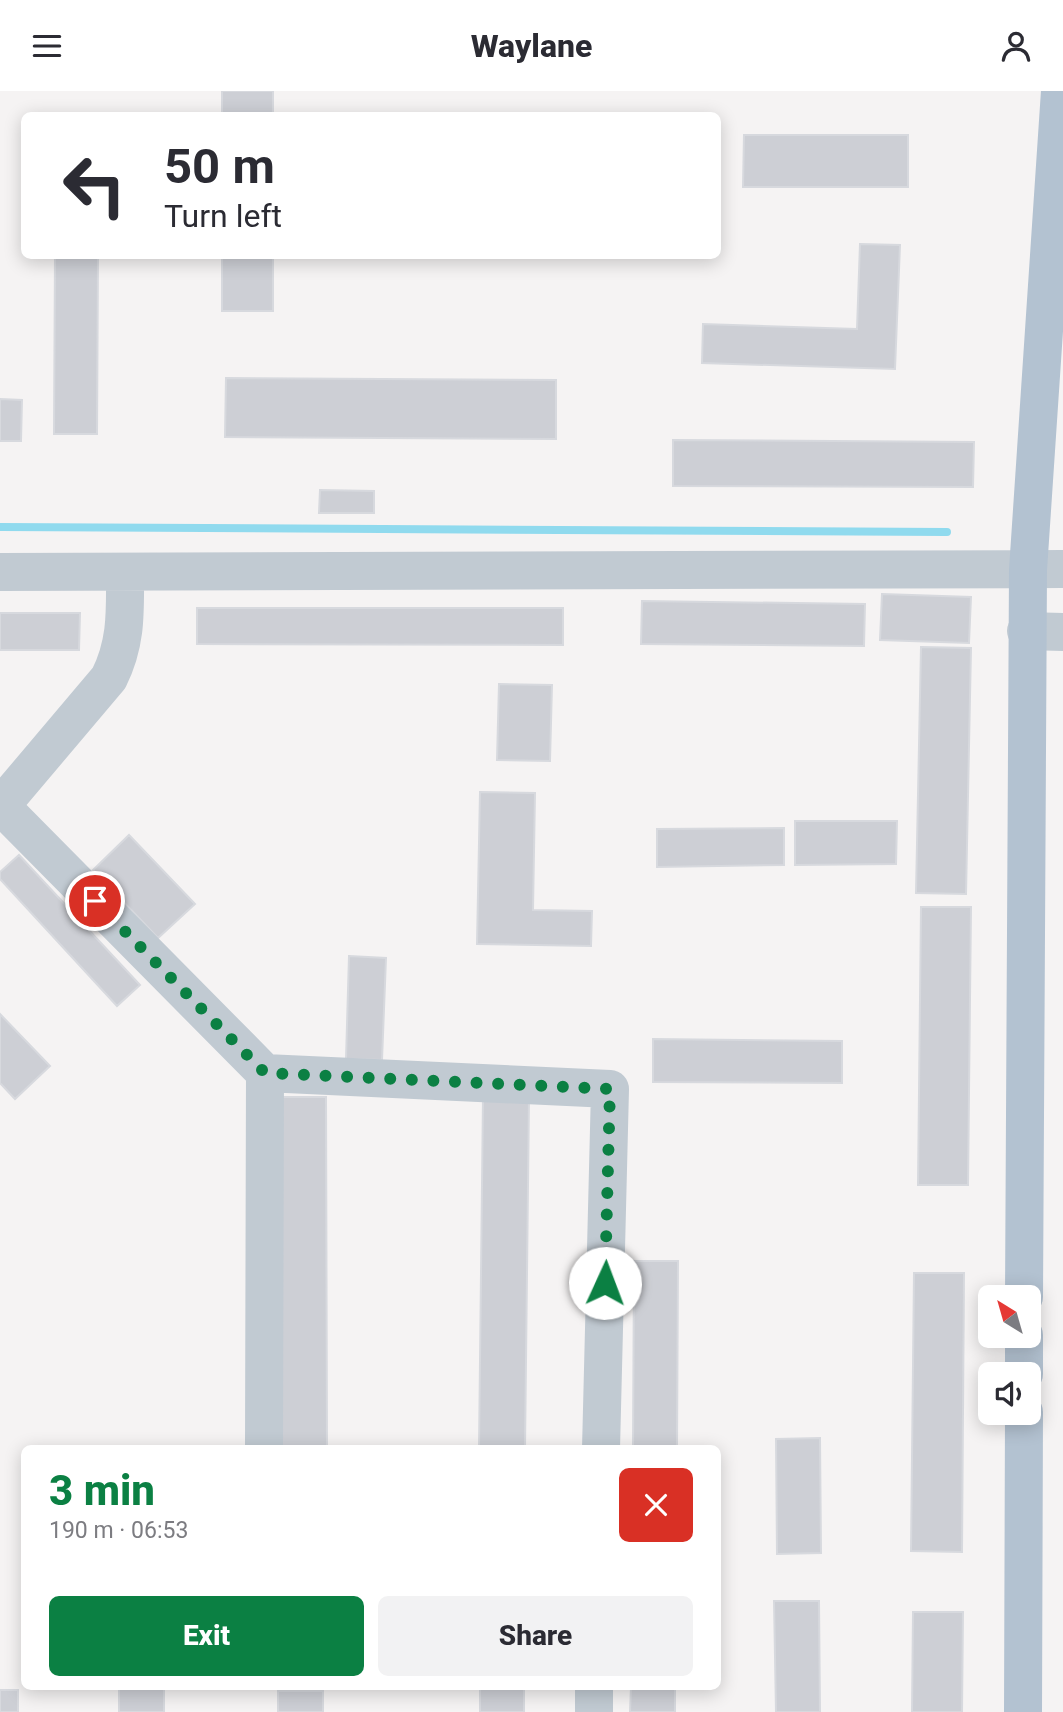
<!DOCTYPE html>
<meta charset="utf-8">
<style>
:root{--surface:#fff;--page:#f2f2f3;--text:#2b2b33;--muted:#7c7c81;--accent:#0b8043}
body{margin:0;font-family:Roboto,sans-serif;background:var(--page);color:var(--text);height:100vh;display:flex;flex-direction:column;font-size:26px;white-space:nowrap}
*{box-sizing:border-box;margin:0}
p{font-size:23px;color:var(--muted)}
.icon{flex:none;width:38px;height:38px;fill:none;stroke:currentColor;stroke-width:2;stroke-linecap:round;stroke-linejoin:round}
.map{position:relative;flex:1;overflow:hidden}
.drawer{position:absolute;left:21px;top:1354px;width:700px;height:245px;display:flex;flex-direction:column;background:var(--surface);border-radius:10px;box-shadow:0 4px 18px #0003}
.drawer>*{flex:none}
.top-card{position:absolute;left:21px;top:21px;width:700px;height:147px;border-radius:10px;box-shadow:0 4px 18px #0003;background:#fff;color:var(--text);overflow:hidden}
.needle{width:46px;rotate:323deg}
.fabs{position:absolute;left:978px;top:1194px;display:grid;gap:14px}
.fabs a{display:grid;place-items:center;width:63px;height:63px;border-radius:10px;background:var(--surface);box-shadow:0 4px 18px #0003;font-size:35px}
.pin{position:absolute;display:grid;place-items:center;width:60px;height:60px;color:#fff;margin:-30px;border:4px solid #fff;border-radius:50%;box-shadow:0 2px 7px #0007}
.me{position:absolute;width:77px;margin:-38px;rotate:2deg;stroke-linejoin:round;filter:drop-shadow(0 0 5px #0008)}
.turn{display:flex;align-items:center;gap:24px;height:147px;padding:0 28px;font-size:32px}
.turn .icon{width:91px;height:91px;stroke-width:2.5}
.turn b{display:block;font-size:49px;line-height:60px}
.round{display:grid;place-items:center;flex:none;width:74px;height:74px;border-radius:10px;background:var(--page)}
.head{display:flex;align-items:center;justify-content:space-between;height:119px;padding:0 28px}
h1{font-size:42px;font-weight:800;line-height:52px;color:var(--accent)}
.button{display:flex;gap:14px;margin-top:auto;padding:14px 28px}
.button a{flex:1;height:80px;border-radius:10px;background:var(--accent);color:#fff;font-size:28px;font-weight:800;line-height:80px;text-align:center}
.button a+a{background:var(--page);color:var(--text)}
header{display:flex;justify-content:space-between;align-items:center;height:91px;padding:0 28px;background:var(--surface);font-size:32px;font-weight:800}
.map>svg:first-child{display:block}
</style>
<header><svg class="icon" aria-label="menu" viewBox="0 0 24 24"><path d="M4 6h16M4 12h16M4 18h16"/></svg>Waylane<svg class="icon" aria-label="person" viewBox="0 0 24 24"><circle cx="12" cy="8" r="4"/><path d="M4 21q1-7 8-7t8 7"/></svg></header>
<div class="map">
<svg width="1063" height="1621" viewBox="0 0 1063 1621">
<rect width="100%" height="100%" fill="#f5f3f3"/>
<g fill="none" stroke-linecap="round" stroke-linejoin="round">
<path stroke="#90daee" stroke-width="8" d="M0,436L947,441"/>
</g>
<path fill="#cdcfd5" stroke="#d7d9de" stroke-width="2" d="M222,0H273V24H222Z
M744,44H908V96H743Z
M860,153L900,154L895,278L702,272L703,233L857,238Z
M55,164H98L97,343H54Z
M222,164H273V220H222Z
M226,287L556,289V348L225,346Z
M0,308L22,309L21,350H0Z
M673,349L974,351L973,396L673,395Z
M320,399L374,400V422H319Z
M882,503L971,506L969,552L880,549Z
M642,510L865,513L864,555L641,553Z
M197,517H563V554L197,553Z
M0,522H80L79,559H0Z
M921,556L971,557L966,803L916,802Z
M499,593L552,594L550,670L497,669Z
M480,701L535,702L533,819L592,820L591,855L477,853Z
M795,730H897L896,773L795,774Z
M784,737V774L657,776V738Z
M129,744L195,813L158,847L93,779Z
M19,764L140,894L117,915L0,788V781Z
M921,816H971L968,1094H918Z
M349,865L386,867L382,969L346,968Z
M0,923L50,975L15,1008L0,992Z
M653,948L842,950V992L653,991Z
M281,1006H326L327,1358H282Z
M483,1006H529L525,1358H479Z
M634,1170H678L677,1358H633Z
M914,1182H964L962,1461L911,1460Z
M820,1347L821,1462L777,1463L776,1348Z
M774,1510H819L820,1621H776Z
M913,1521H963L962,1621H912Z
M631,1596H675V1621H630Z
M119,1597H164V1621H119Z
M480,1597H524V1621H480Z
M0,1599H18V1621H0Z
M278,1600H323V1621H278Z"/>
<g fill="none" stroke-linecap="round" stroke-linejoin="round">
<path stroke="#c1cad2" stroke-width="38" d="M0,481L1063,478
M1026,540L1063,541
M1,715L265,982L610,998L601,1358
M0,716L109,587C127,551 125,520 125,481
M264,1358L265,982
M594,1621V1596"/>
<path stroke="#b3c2d1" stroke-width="38" d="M1024,1206L1028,479L1060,0
M1024,1283V1244
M1023,1621L1024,1321"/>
</g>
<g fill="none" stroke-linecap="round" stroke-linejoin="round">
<path stroke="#0b8043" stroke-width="12" stroke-dasharray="0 21.6" d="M95,810L265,982L610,998L605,1192"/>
</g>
</svg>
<div class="fabs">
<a><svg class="needle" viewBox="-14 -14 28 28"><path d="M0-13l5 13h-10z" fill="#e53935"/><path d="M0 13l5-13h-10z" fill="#7c7c81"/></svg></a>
<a><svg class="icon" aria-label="sound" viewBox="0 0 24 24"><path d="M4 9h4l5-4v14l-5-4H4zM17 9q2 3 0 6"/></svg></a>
</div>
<div class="pin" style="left:95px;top:810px;background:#d93025"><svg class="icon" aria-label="arrive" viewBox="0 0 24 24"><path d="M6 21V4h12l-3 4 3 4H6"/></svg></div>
<svg class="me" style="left:605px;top:1192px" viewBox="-20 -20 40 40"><circle r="19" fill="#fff"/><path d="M0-13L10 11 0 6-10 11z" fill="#0b8043"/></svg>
<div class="top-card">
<div class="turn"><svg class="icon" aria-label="left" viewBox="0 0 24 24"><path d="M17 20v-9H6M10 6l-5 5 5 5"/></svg><div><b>50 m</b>Turn left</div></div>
</div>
<section class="drawer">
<div class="head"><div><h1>3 min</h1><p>190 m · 06:53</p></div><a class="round" style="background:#d93025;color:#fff"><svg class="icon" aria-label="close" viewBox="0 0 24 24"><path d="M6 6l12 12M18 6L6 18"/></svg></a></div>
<div class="button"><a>Exit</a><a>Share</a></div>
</section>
</div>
